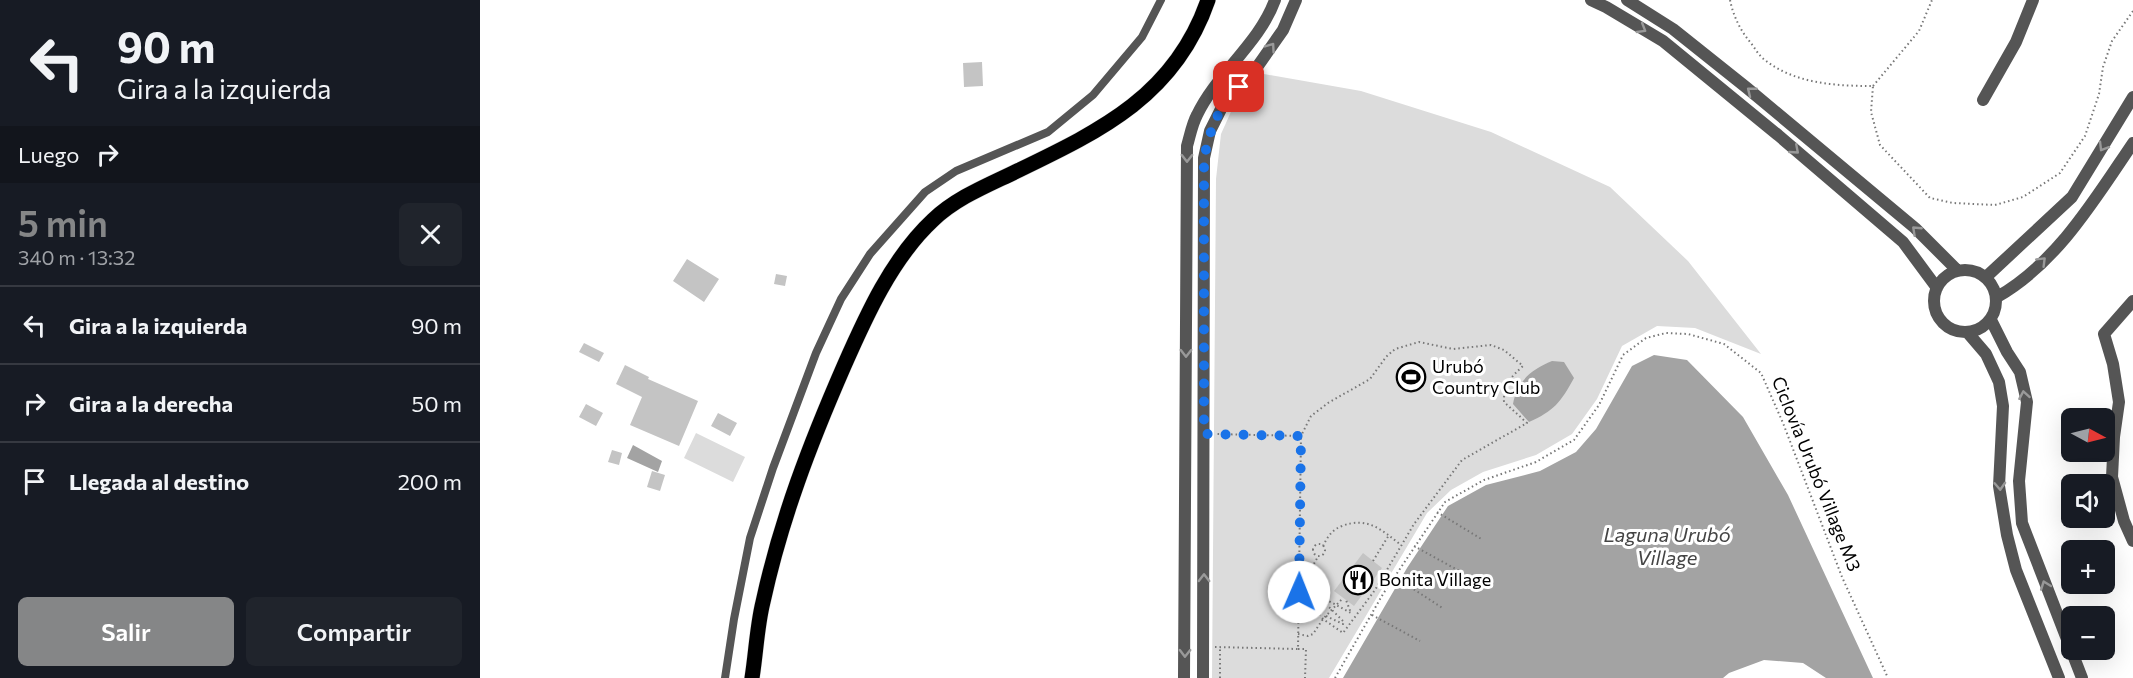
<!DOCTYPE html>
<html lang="es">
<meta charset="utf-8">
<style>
:root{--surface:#171b24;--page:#20242c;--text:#f1f3f6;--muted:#9ea1a6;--line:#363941;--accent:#858687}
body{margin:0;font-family:Commissioner,sans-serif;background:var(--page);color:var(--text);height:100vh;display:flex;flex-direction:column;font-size:22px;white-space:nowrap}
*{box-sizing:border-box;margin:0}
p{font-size:20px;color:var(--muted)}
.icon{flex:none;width:33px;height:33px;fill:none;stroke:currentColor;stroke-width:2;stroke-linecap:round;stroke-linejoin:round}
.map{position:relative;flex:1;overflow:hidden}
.side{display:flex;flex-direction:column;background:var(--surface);width:480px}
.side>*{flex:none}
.guide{background:#171b24;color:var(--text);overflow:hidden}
.needle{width:39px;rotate:97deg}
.fabs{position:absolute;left:1581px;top:408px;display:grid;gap:12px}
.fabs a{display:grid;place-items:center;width:54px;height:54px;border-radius:9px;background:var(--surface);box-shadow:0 6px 24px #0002;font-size:30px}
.pin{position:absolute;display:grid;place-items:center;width:51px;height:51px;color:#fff;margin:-26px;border-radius:12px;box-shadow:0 3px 9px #0006}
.me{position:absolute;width:66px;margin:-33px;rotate:1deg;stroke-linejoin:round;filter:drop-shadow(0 0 4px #0008)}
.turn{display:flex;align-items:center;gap:21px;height:126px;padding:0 18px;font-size:27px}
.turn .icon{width:78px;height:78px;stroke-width:2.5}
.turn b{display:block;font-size:42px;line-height:51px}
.then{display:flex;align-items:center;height:57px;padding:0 18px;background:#0003;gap:12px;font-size:22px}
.round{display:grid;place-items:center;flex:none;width:63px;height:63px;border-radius:9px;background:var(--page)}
.overview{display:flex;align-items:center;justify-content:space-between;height:102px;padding:0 18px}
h1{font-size:36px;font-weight:600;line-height:45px;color:var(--accent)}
.button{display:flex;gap:12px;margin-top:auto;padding:12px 18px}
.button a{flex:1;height:69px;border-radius:9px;background:var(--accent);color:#fff;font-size:24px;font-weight:600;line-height:69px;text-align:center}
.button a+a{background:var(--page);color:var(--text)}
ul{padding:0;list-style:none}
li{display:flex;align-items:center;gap:18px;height:78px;padding:0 18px;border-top:2px solid var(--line)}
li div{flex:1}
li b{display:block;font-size:22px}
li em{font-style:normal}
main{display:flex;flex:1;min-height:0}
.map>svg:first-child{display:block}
</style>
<main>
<section class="side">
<div class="guide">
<div class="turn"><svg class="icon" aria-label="left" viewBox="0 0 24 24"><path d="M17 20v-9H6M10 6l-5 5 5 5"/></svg><div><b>90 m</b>Gira a la izquierda</div></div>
<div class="then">Luego<svg class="icon" aria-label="right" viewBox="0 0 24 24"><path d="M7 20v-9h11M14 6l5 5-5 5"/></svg></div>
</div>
<div class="overview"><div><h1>5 min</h1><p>340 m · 13:32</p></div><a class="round"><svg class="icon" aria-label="close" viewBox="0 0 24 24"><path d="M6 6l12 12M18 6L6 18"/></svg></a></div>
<ul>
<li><svg class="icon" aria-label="left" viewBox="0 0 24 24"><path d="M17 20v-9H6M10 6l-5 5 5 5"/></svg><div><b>Gira a la izquierda</b></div><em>90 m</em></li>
<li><svg class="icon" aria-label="right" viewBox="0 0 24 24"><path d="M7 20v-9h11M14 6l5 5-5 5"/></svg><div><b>Gira a la derecha</b></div><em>50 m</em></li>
<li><svg class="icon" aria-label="arrive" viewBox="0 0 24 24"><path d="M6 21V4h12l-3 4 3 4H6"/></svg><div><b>Llegada al destino</b></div><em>200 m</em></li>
</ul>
<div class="button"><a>Salir</a><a>Compartir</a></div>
</section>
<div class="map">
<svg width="1653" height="678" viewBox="0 0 1653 678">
<rect width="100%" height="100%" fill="#fff"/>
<path fill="#dcdcdc" d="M784,74L881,91L1011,132L1130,187L1208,261L1281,354L1215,328L1177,326L1142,346L1117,399L1092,434L1056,455L1003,472L971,490L947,513L849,678H732L736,179L741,134L754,105Z
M216,433L265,457L253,482L204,458Z"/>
<path fill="#a3a3a3" d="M1174,355L1207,360L1263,417L1308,495L1393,678H1346L1323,663L1284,660L1249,673L1243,678H863L927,568L968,506L1006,485L1060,471L1096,452L1116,429L1152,366Z
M1072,361L1084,362L1094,378C1081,402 1074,411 1049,422L1033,404C1037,381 1052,369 1072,361Z
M153,445L182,461L178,472L147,458Z"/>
<path fill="#c4c4c4" d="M502,62L503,86L484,87L483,63Z
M207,259L239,279L224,302L193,281Z
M296,274L307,276L305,286L294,284Z
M104,343L124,353L119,362L99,352Z
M145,365L169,377L168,379L218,401L199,446L150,425L162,397L136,384Z
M106,404L123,413L116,426L99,417Z
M238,413L257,423L250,436L231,426Z
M132,450L142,453L139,465L128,462Z
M172,471L185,475L180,491L167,487Z
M883,553L902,568L874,606L854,591Z"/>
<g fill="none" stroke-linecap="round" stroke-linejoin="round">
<g stroke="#dbdbdb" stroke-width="16">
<path id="primary" d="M272,678C276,653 277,626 283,602C301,519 330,444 364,366C386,316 412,258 453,220C476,198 506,186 535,172C620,131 695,96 728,0"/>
</g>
<path stroke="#777" stroke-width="2" stroke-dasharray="1.5 3" stroke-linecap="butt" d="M1250,0C1253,15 1260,30 1270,42C1275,48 1279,56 1285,60C1315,84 1357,86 1393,86L1391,112L1400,145L1450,198L1473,203L1515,205L1543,197L1580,173L1605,136L1619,94L1623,67L1632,41L1653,11
M1393,86L1439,31L1452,0
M957,512L1003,540
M833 550a6 6 0 1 1 12 0a6 6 0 1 1-12 0Z
M843,546C847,537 853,529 862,526C887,516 902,530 921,545
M934,546L983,573
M893,561L909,535
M819,573C830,571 834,565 838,556
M915,577L964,609
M819,592L824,593L843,619L863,633L895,590L934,524L982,460L1047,423L1024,402C1023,385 1031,377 1043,366L1024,350L1011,345L973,349L939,342L915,349L906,357L890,379L848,403L831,416L821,436
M892,615L940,641
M846,616L863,624L864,622L843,601L845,599L871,613L866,600
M818,634L828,636L833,634L843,619L863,598
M735,647L818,649L821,436L736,434
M818,649H826L825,678
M740,678V647
M855,678L903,594L965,502L1004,480L1056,462L1094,440L1119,405L1143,355L1166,338L1186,333L1208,334L1244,344L1281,373L1303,423L1362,577L1408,678"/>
<path stroke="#555" stroke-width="8" d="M245,678L254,619L270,538L293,468L336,353L361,299L390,254L445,192L476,171L568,132L613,95L662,37L681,0"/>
<path stroke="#555" stroke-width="12" d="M1111,0L1126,7L1183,41L1298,135L1423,242L1457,288
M1147,0L1193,29L1267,88L1435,228L1478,271
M1503,100L1536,42L1553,0
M1454 301a31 31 0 1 1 62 0a31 31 0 1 1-62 0Z
M1506,277L1592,197L1653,97
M1517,297C1577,263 1615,199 1653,143
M1653,301L1624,334L1633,364L1639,402L1634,437L1632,477L1644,521L1653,541
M1511,320L1527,352L1540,372L1547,402L1539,481L1542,523L1602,678
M1488,333L1506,354L1519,382L1523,406L1519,486L1527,535L1536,570L1579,678
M704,678L707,146C710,136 712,124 717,115C737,73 779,44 795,0
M723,678L724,158L730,131L744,103L775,70L803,30L816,0"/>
<use href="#primary" stroke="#000" stroke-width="15"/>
</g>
<defs><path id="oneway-chevron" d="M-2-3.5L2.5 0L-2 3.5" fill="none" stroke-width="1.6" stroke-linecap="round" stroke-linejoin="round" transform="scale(1.5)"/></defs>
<g stroke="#999">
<use href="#oneway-chevron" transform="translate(1162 29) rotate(31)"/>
<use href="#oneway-chevron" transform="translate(791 47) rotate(-55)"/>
<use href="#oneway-chevron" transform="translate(1271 91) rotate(-141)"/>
<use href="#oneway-chevron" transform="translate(1623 147) rotate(121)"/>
<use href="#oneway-chevron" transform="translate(1315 150) rotate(41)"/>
<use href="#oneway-chevron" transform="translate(707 158) rotate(90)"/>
<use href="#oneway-chevron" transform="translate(1436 230) rotate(-137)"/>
<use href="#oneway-chevron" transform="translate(1562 261) rotate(-45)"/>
<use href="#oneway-chevron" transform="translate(706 353) rotate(90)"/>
<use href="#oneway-chevron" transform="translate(1544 395) rotate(-100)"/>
<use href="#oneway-chevron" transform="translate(1520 486) rotate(87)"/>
<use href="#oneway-chevron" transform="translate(724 578) rotate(-90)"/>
<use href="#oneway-chevron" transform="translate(1565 585) rotate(-110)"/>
<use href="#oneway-chevron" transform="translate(705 653) rotate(91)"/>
</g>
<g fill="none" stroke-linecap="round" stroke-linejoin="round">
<path stroke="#1a73e8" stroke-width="10" stroke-dasharray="0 18" d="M759,87C737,110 731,127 724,158V434L821,436L819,592"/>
</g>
<defs>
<g id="stadium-ring" transform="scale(1.5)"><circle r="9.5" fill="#fff" stroke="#000" stroke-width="1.5"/><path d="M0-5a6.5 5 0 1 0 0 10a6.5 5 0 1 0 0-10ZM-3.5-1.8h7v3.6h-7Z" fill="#000"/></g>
<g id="restaurant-ring" transform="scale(1.5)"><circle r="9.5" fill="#fff" stroke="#000" stroke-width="1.5"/><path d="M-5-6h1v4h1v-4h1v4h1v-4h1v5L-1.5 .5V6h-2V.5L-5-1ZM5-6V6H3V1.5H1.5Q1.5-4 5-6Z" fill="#000"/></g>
</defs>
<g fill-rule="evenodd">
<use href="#stadium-ring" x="931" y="377"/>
<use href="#restaurant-ring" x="878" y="580"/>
</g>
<g text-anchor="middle" stroke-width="6" stroke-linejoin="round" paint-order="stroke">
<g font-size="18" fill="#000" stroke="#fff" text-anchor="start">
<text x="952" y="373">Urubó<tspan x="952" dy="21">Country Club</tspan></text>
<text x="899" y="586">Bonita Village</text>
</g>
<g font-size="18" fill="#000" stroke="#fff">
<text transform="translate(1336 474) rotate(68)" y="6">Ciclovía Urubó Village M3</text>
</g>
<g font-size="20" font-style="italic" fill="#444" stroke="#fff">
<text x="1187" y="542">Laguna Urubó<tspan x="1187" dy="23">Village</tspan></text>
</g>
</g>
</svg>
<div class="fabs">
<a><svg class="needle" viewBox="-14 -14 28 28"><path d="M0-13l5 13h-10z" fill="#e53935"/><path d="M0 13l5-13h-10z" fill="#9ea1a6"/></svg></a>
<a><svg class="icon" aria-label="sound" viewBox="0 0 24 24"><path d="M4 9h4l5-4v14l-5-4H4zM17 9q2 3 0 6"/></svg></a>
<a>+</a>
<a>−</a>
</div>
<div class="pin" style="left:759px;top:87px;background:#d93025"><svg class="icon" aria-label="arrive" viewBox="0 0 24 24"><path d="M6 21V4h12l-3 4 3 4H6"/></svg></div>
<svg class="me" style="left:819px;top:592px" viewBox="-20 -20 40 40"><circle r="19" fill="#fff"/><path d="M0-13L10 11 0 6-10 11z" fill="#1a73e8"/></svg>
</div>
</main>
